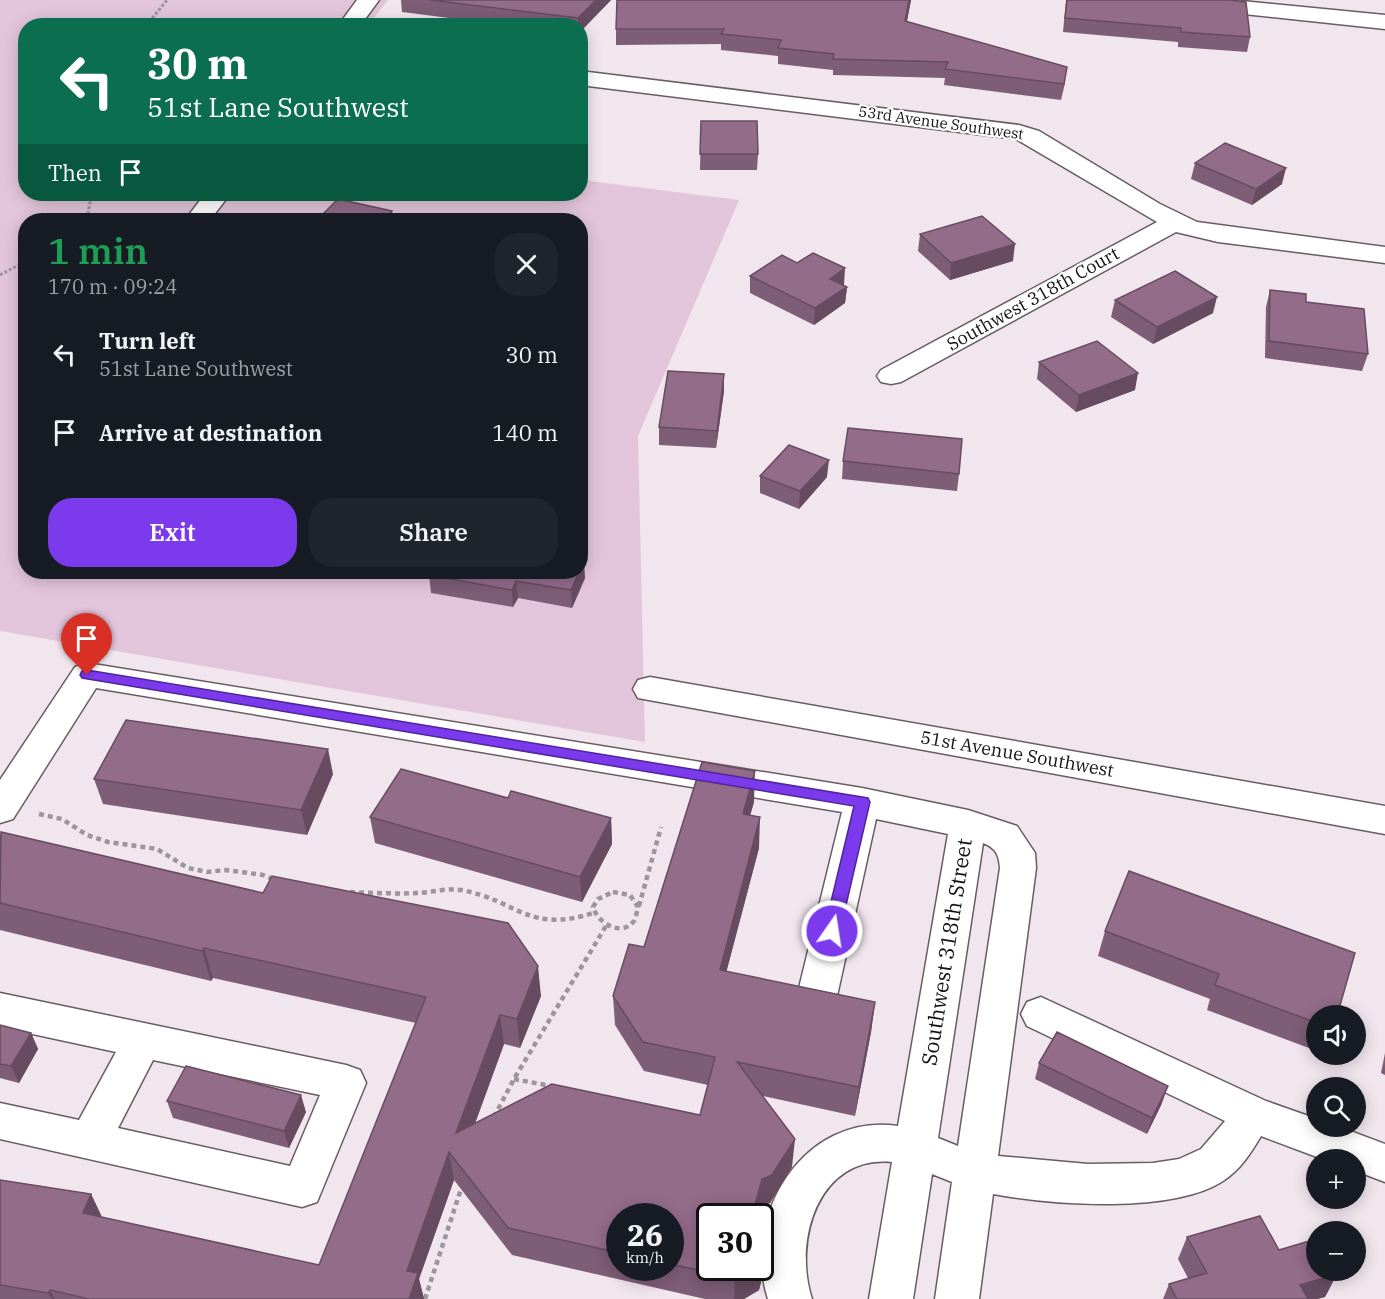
<!DOCTYPE html>
<meta charset="utf-8">
<style>
:root{--surface:#171b24;--page:#20242c;--text:#f1f3f6;--muted:#9ea1a6;--accent:#7c3aed}
body{margin:0;font-family:"IBM Plex Serif",serif;background:var(--page);color:var(--text);height:100vh;display:flex;flex-direction:column;font-size:22px;white-space:nowrap}
*{box-sizing:border-box;margin:0}
p{font-size:20px;color:var(--muted)}
.icon{flex:none;width:33px;height:33px;fill:none;stroke:currentColor;stroke-width:2;stroke-linecap:round;stroke-linejoin:round}
.map{position:relative;flex:1;overflow:hidden}
.side{position:absolute;left:18px;top:213px;width:570px;height:366px;display:flex;flex-direction:column;background:var(--surface);border-radius:24px;box-shadow:0 3px 15px #0003}
.side>*{flex:none}
.guide{position:absolute;left:18px;top:18px;width:570px;height:183px;border-radius:24px;box-shadow:0 3px 15px #0003;background:#0b6e4f;color:#fff;overflow:hidden}
.buttons{position:absolute;left:1306px;top:1005px;display:grid;gap:12px}
.buttons a{display:grid;place-items:center;width:60px;height:60px;border-radius:50%;background:var(--surface);box-shadow:0 3px 15px #0003;font-size:30px}
.speed{position:absolute;left:606px;top:1203px;display:flex;gap:12px;font-size:30px;font-weight:700;text-align:center}
.speed>*{display:grid;place-content:center;width:78px;height:78px;border-radius:50%;background:var(--surface);box-shadow:0 3px 15px #0003;line-height:1}
.speed small{font-size:15px;font-weight:400}
.speed .limit{border:3px solid #111;border-radius:9px;background:#fff;color:#111}
.pin{position:absolute;display:grid;place-items:center;width:51px;height:51px;color:#fff;margin:-62px -26px;border-radius:50% 50% 50% 0;rotate:-45deg;box-shadow:0 0 6px #0007}
.pin .icon{rotate:45deg}
.me{position:absolute;width:66px;margin:-33px;rotate:13deg;stroke-linejoin:round;filter:drop-shadow(0 0 4px #0008)}
.turn{display:flex;align-items:center;gap:21px;height:126px;padding:0 30px;font-size:27px}
.turn .icon{width:78px;height:78px;stroke-width:2.5}
.turn b{display:block;font-size:42px;line-height:51px}
.then{display:flex;align-items:center;height:57px;padding:0 30px;background:#0003;gap:12px;font-size:22px}
.round{display:grid;place-items:center;flex:none;width:63px;height:63px;border-radius:24px;background:var(--page)}
.summary{display:flex;align-items:center;justify-content:space-between;height:102px;padding:0 30px}
h1{font-size:36px;font-weight:600;line-height:45px;color:#1e9e55}
.cta{display:flex;gap:12px;margin-top:auto;padding:12px 30px}
.cta a{flex:1;height:69px;border-radius:24px;background:var(--accent);color:#fff;font-size:24px;font-weight:600;line-height:69px;text-align:center}
.cta a+a{background:var(--page);color:var(--text)}
ul{padding:0;list-style:none}
li{display:flex;align-items:center;gap:18px;height:78px;padding:0 30px}
li div{flex:1}
li b{display:block;font-size:22px}
li em{font-style:normal}
.map>svg:first-child{display:block}
</style>
<div class="map">
<svg width="1385" height="1299" viewBox="0 0 1385 1299">
<rect width="100%" height="100%" fill="#f1e5ee"/>
<path fill="#e3c5db" fill-rule="evenodd" d="M0,0H388L368,25L26,26V194H580L581,180L739,200L638,436L645,742L0,631ZM26,220H580V572H26Z"/>
<g fill="none" stroke-linecap="round" stroke-linejoin="round">
<g stroke="#685d65" stroke-width="3">
<path id="street" d="M357,0H379L360,26H338Z
M1157,0H1232L1385,15V29L1168,6L1160,5Z
M580,71L1019,125L1039,131L1160,204L1197,222L1385,247V263L1218,242L1176,232L901,382L891,384L881,382L877,376L881,370L1157,222L1016,139L580,85Z
M205,194H230L210,220H185Z
M87,663L862,788L968,810L1017,826L1035,853L1036,868L998,1156L1088,1164L1153,1163L1179,1159L1201,1149L1225,1121L1027,1026L1021,1014L1027,1002L1041,997L1266,1101L1317,1119V1126H1337L1385,1144V1182L1356,1171V1160H1325L1261,1136C1251,1153 1240,1170 1223,1181C1172,1214 1052,1205 993,1194L979,1299H935L952,1182L932,1174L913,1299H869L892,1162C818,1155 793,1241 812,1299H768C741,1216 804,1112 898,1126L948,834L876,819L837,996L831,1008L817,1012L803,1008L797,996L842,812L96,688L13,819L0,823V780L75,667ZM983,843C996,848 999,855 1000,868L958,1146L938,1138Z
M650,677L1385,806V834L638,698L633,689L638,680Z
M0,993L346,1065L360,1070L366,1083L317,1202L302,1207L0,1139V1103L79,1120L116,1052L0,1027ZM153,1060L320,1095L290,1166L118,1128Z"/>
</g>
<path stroke="#9e959c" stroke-width="3" stroke-dasharray="3 2" stroke-linecap="butt" d="M146,26L167,0
M83,194L90,202L87,220
M0,275L26,261"/>
<path stroke="#9e959c" stroke-width="4.5" stroke-dasharray="5 4" stroke-linecap="butt" d="M39,814L62,819L87,835L108,842L157,849L188,868L207,872L226,870L263,875L275,880
M350,892C373,893 396,894 419,893C433,892 447,888 461,890C517,900 528,934 593,913
M613,892L630,895L638,907C637,911 636,918 634,921C621,938 597,922 593,907L598,899Z
M639,906L661,827
M514,1079L551,1086
M494,1117L514,1079L606,926
M425,1299L462,1186"/>
<use href="#street" fill="#fff" fill-rule="evenodd"/>
</g>
<path fill="#7e5d77" fill-rule="evenodd" d="M401,0H611L580,32V26H512L402,12Z
M911,0L907,21L1065,83L1061,100L944,85L945,78L833,75V70L778,64V56L721,50V44L616,45V29Z
M1066,0H1230L1250,37L1247,52L1178,47V42L1063,32Z
M701,121L758,154L757,170H700Z
M1195,163L1282,184L1252,205L1191,179Z
M920,234L1013,261L950,280L918,251Z
M750,276L844,285L847,287L845,303L814,325L750,293Z
M1270,290L1306,302L1368,354L1362,371L1265,358L1266,307Z
M1115,300L1213,313L1153,344L1111,317Z
M1039,362L1135,390L1076,412L1037,379Z
M724,391L716,448L659,445V427Z
M843,461L959,474L957,491L842,479Z
M760,476L827,477L799,509L760,493Z
M429,575L585,578L572,608L518,598L513,607L431,593Z
M333,774L307,835L103,804L94,779Z
M508,798L611,818L612,844L582,902L375,843L370,817Z
M754,802L750,815L759,848L726,972L875,1002L871,1032L855,1116L763,1096L792,1167L770,1203L760,1207L758,1216H710L763,1251L762,1278L759,1290L744,1299H705L512,1255L454,1180L419,1279L424,1299H0V1180L91,1194L102,1217L319,1265L416,1023L213,978L211,981L0,930V833L541,996L520,1048L504,1044L475,1123L700,1115L708,1085L644,1071L615,1025L613,996L644,947ZM620,1216H670V1268H620Z
M1105,931L1355,953L1317,1016V1051L1207,1010L1210,999L1098,956Z
M0,1025L31,1033L38,1049L19,1083L0,1078Z
M1385,1053V1075L1381,1073Z
M1039,1063L1162,1103L1147,1134L1035,1079Z
M167,1101L306,1112L289,1148L173,1118Z
M1187,1237L1279,1250L1337,1274L1325,1297L1317,1299H1163L1169,1284L1188,1278L1178,1259Z"/>
<path fill="#674c61" d="M596,0H611L580,32V26H578V18Z
M909,0H911L904,36L905,21Z
M1286,168L1282,184L1252,205L1256,189Z
M392,211L393,220H383Z
M1015,244L1013,261L950,280L951,263Z
M845,268L844,285L829,295L830,279Z
M847,287L845,303L814,325L815,308Z
M1217,297L1213,313L1153,344L1157,327Z
M1138,373L1135,390L1076,412L1079,395Z
M724,374V391L716,448L717,431Z
M829,460L827,477L799,509L800,491Z
M584,560L585,578L572,608L571,590L579,572H580V569Z
M516,581L518,598L513,607L512,590Z
M328,749L333,774L307,835L301,810Z
M755,771L754,802L742,844L743,814Z
M760,817L759,848L719,1000L720,970Z
M611,818L612,844L582,902L580,877Z
M204,948L213,978L211,981L202,951Z
M538,966L541,996L520,1048L517,1019Z
M875,1002L871,1032L855,1116L859,1087Z
M500,1015L504,1044L461,1162L456,1133Z
M31,1033L38,1049L19,1083L11,1066Z
M1168,1086L1162,1103L1147,1134L1152,1118Z
M301,1095L306,1112L289,1148L284,1131Z
M795,1139L792,1167L770,1203L760,1207L758,1216H753V1212L762,1179Z
M449,1152L454,1180L419,1279L424,1299H409L407,1271Z
M91,1194L104,1222L83,1213Z
M763,1251L762,1278L759,1290L744,1299H734L735,1278L752,1268H760V1262Z
M1337,1274L1325,1297L1317,1299H1293L1300,1285Z
M50,1290L55,1299H52L48,1293Z"/>
<path fill="#936c8a" stroke="#674c61" stroke-width="1.5" d="M430,0H596L578,18Z
M617,0H909L905,21L1067,67L1064,84L945,69L948,62L833,59L834,54L778,48L781,40L721,34L724,29H616Z
M1067,0H1230L1246,2L1250,37L1181,32V28L1065,18Z
M701,121H757L758,154H700Z
M1225,143L1286,168L1256,189L1195,163Z
M338,199L392,211L383,220H317Z
M982,216L1015,244L951,263L920,234Z
M813,253L845,268L830,279L847,287L815,308L750,276L782,255L797,263Z
M1175,271L1217,297L1157,327L1115,300Z
M1270,290L1306,294V302L1364,309L1368,354L1269,341Z
M1097,341L1138,373L1079,395L1039,362Z
M668,371L724,374L717,431L659,427Z
M848,428L962,439L959,474L843,461Z
M789,445L829,460L800,491L760,476Z
M580,560H584L580,569Z
M431,572H579L571,590L516,581L512,590L429,575Z
M126,720L328,749L301,810L94,779Z
M702,762L755,771L743,814L760,817L720,970L875,1002L859,1087L737,1062L795,1139L772,1175L762,1179L753,1212L756,1216H710V1268H752L735,1278L670,1264V1216H620V1253L508,1228L449,1152L407,1271L418,1273L409,1299H89L50,1290L48,1293L0,1285V1180L91,1194L83,1213L319,1265L426,997L204,948L202,951L0,903L1,832L263,893L272,876L508,923L538,966L517,1019L500,1015L456,1133L552,1084L700,1115L715,1057L643,1042L613,996L629,944L644,947Z
M401,769L508,798L511,791L611,818L580,877L370,817Z
M1129,871L1355,953L1337,1016H1317V1023L1215,985L1219,974L1105,931Z
M0,1025L31,1033L11,1066L0,1064Z
M1057,1032L1168,1086L1152,1118L1039,1063Z
M186,1066L301,1095L284,1131L167,1101Z
M1260,1216L1279,1250L1316,1239L1317,1270H1335L1337,1274L1300,1285L1308,1299H1177L1169,1284L1207,1273L1187,1237Z
M760,1222L762,1224L763,1251L760,1262Z"/>
<path fill="#7c3aed" stroke="#51269a" stroke-width="1.5" d="M87,670L868,798L870,802L840,931L838,936L832,938L827,936L824,931L854,806L82,678L80,675L82,671Z"/>
<g text-anchor="middle" stroke-width="4.5" stroke-linejoin="round" paint-order="stroke">
<g font-size="15" fill="#151114" stroke="#fff">
<text transform="translate(941 123) rotate(8)" y="5">53rd Avenue Southwest</text>
</g>
<g font-size="18" fill="#151114" stroke="#fff">
<text transform="translate(1033 299) rotate(-29)" y="6">Southwest 318th Court</text>
<text transform="translate(1017 754) rotate(10)" y="6">51st Avenue Southwest</text>
</g>
<g font-size="21" fill="#151114" stroke="#fff">
<text transform="translate(947 952) rotate(-81)" y="7">Southwest 318th Street</text>
</g>
</g>
</svg>
<div class="buttons">
<a><svg class="icon" aria-label="sound" viewBox="0 0 24 24"><path d="M4 9h4l5-4v14l-5-4H4zM17 9q2 3 0 6"/></svg></a>
<a><svg class="icon" aria-label="search" viewBox="0 0 24 24"><circle cx="10" cy="10" r="6"/><path d="M15 15l6 6"/></svg></a>
<a>+</a>
<a>−</a>
</div>
<div class="speed"><div>26<small>km/h</small></div><div class="limit">30</div></div>
<div class="pin" style="left:87px;top:675px;background:#d93025"><svg class="icon" aria-label="arrive" viewBox="0 0 24 24"><path d="M6 21V4h12l-3 4 3 4H6"/></svg></div>
<svg class="me" style="left:832px;top:931px" viewBox="-20 -20 40 40"><circle r="17" fill="#7c3aed" stroke="#fff" stroke-width="3"/><path d="M0-11L8 9 0 5-8 9z" fill="#fff"/></svg>
<div class="guide">
<div class="turn"><svg class="icon" aria-label="left" viewBox="0 0 24 24"><path d="M17 20v-9H6M10 6l-5 5 5 5"/></svg><div><b>30 m</b>51st Lane Southwest</div></div>
<div class="then">Then<svg class="icon" aria-label="arrive" viewBox="0 0 24 24"><path d="M6 21V4h12l-3 4 3 4H6"/></svg></div>
</div>
<section class="side">
<div class="summary"><div><h1>1 min</h1><p>170 m · 09:24</p></div><a class="round"><svg class="icon" aria-label="close" viewBox="0 0 24 24"><path d="M6 6l12 12M18 6L6 18"/></svg></a></div>
<ul>
<li><svg class="icon" aria-label="left" viewBox="0 0 24 24"><path d="M17 20v-9H6M10 6l-5 5 5 5"/></svg><div><b>Turn left</b><p>51st Lane Southwest</p></div><em>30 m</em></li>
<li><svg class="icon" aria-label="arrive" viewBox="0 0 24 24"><path d="M6 21V4h12l-3 4 3 4H6"/></svg><div><b>Arrive at destination</b></div><em>140 m</em></li>
</ul>
<div class="cta"><a>Exit</a><a>Share</a></div>
</section>
</div>
